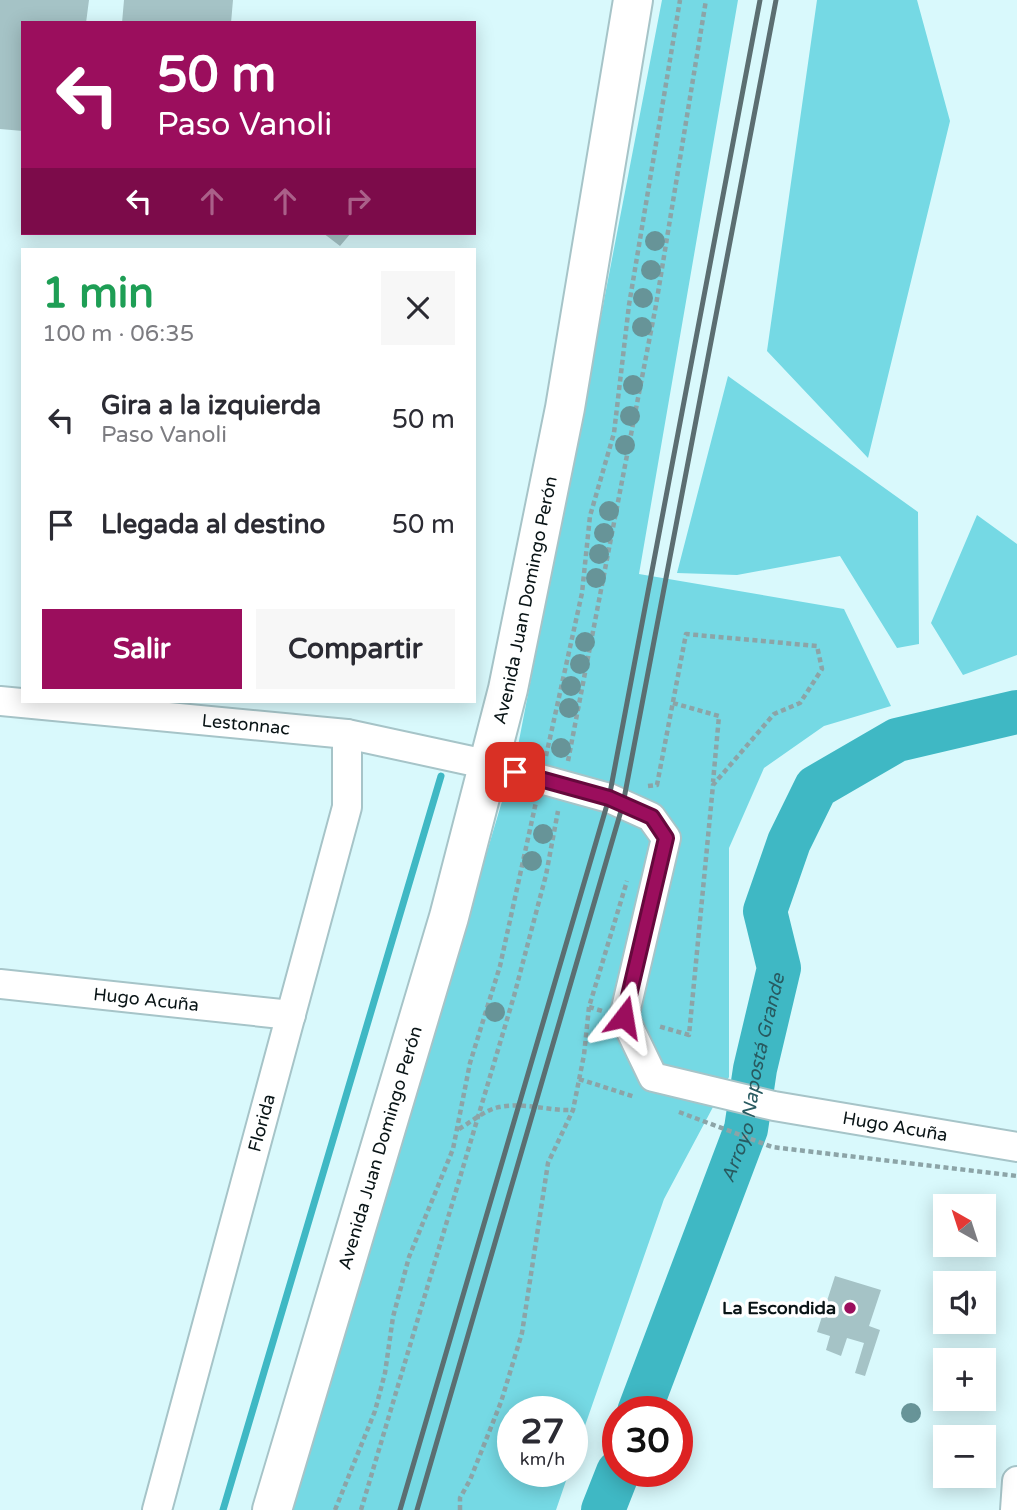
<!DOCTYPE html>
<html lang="es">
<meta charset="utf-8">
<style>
:root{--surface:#fff;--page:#f7f7f7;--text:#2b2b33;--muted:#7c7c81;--accent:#9b0e5d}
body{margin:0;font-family:"Varela Round",sans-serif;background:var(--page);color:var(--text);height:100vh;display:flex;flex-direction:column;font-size:26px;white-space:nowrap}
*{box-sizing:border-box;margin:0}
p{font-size:23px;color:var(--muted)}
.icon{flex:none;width:38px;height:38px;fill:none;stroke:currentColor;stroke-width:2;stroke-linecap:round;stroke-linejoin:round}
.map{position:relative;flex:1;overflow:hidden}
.sheet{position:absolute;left:21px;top:248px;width:455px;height:455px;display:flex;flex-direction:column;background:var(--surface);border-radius:0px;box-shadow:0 4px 18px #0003}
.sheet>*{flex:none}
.hud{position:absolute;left:21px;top:21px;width:455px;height:214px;border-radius:0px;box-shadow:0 4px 18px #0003;background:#9b0e5d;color:#fff;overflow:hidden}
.needle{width:46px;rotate:321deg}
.fabs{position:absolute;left:933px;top:1194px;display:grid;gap:14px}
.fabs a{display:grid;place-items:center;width:63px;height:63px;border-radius:0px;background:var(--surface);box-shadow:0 4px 18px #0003;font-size:35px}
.speed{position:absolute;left:497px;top:1396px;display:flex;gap:14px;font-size:35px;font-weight:700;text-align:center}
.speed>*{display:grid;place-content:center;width:91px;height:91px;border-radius:50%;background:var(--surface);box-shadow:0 4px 18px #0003;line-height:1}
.speed small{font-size:18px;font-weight:400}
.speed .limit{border:10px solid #d22;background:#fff;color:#111}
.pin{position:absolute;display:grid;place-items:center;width:60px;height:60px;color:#fff;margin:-30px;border-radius:14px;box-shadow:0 4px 10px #0006}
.me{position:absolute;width:77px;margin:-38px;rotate:14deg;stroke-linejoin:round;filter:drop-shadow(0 0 5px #0008)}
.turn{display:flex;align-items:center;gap:24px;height:147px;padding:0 21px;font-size:32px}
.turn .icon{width:91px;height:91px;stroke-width:2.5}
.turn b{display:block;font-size:49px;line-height:60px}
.lanes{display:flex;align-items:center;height:66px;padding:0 21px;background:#0003;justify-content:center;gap:35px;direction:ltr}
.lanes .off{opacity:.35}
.round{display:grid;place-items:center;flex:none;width:74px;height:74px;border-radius:0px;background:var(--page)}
.summary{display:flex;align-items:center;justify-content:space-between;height:119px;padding:0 21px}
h1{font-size:42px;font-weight:800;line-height:52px;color:#1e9e55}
.cta{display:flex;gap:14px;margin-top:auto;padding:14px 21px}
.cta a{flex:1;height:80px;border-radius:0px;background:var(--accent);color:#fff;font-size:28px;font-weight:800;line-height:80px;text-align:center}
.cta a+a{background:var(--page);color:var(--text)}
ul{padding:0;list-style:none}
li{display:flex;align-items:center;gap:21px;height:105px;padding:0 21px}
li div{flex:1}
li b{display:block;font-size:26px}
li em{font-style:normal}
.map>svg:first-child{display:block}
</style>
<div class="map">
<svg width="1017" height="1510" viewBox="0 0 1017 1510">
<rect width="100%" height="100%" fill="#d9f9fc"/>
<path fill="#75d9e4" d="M662,0H738L639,574L844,609L891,706L824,726L764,768L729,848V1077L664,1199L572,1463V1412H513V1472H569L556,1510H291L517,751Z
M817,0H917L950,121L868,458L767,351Z
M728,376L918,512L919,644L897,648L840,556L737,575L677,573Z
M977,515L1017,544V655L963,675L931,623Z"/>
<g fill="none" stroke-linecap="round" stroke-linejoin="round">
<path stroke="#3fb8c4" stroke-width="7" d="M223,1510L441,776"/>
<g stroke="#3fb8c4" stroke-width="44">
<path id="s1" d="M639,1412L746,1129L755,1069L779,968L765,911L789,842L816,787L897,740L1017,712"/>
<path d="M603,1510L618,1472"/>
</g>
</g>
<path fill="#a5c3c6" d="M0,0H89L86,23H23V131L0,129Z
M124,0H233L231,23H122Z
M323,233H351L340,246Z
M835,1276L881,1290L869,1326L880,1330L865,1376L855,1373L864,1343L847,1338L841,1356L826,1350L830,1336L817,1332Z"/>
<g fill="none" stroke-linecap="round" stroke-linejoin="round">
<g stroke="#a6c4c8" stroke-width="32">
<g id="minor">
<path id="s2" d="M0,701L347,734L490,765L609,798L651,817L666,838L624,1017L653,1077L774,1106L1017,1147"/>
<path id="s3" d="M0,984L291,1015"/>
<path id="s4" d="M157,1510L347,807V734"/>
<path d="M1015,1510L1017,1481"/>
</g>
</g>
<g stroke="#a6c4c8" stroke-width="42">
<g id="secondary">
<path id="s5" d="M272,1510L449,917L508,689L565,408L633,0"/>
</g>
</g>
<path stroke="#8ca4a7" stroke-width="4.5" stroke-dasharray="5 3.5" stroke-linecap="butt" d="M673,703L719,716L713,782
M546,756L582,593L590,516L614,433L629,305L680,0
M568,761L656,305L706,0
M648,786L657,785L686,634L817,646L822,669L800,703L774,714L713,785L689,1035L658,1026
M589,1007L602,1011
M579,1079L635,1097
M679,1112L772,1147L1017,1176
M459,1129C471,1122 485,1110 499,1107C524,1102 548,1111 573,1110
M335,1510L375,1411L385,1373L393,1317L409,1257L453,1149L470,1063L500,966L536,802
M361,1510L514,996L546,875L558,811
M460,1510V1498L470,1480L501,1402L522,1333L548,1163L573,1110L584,1055L589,1007L627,881"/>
<use href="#minor" stroke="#fff" stroke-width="28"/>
<use href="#secondary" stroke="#fff" stroke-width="38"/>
<path stroke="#5b6e71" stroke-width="5" d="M400,1510L609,798L760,0
M417,1510L623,804L776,0"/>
</g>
<g fill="#679498">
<circle cx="655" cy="241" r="10"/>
<circle cx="651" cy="270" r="10"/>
<circle cx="643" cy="298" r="10"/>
<circle cx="642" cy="327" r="10"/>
<circle cx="633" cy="385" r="10"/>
<circle cx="630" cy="416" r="10"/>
<circle cx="625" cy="445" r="10"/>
<circle cx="609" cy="511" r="10"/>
<circle cx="604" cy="533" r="10"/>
<circle cx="599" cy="554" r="10"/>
<circle cx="596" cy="578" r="10"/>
<circle cx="585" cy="642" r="10"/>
<circle cx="580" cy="664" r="10"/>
<circle cx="571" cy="686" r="10"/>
<circle cx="569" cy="708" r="10"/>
<circle cx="561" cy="748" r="10"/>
<circle cx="543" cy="834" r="10"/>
<circle cx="532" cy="861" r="10"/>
<circle cx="495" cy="1012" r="10"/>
<circle cx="911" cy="1413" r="10"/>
</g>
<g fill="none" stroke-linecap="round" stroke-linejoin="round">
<g stroke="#65093c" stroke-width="18">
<path id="route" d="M515,772L609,798L652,817L666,838L624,1017"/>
</g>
<use href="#route" stroke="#9b0e5d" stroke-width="12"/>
</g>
<circle fill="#9b0e5d" stroke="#fff" stroke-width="2.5" cx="850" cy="1308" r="7"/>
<g text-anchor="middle" stroke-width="7" stroke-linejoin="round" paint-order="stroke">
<g font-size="18" fill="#091416" stroke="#fff">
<text dy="6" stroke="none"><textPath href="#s5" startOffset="945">Avenida Juan Domingo Perón</textPath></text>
<text dy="6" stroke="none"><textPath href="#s2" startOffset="247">Lestonnac</textPath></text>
<text dy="6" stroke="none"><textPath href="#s3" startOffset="147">Hugo Acuña</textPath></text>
<text dy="6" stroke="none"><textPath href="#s4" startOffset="401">Florida</textPath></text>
<text dy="6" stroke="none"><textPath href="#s2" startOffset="1188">Hugo Acuña</textPath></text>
<text dy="6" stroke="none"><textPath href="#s5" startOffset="378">Avenida Juan Domingo Perón</textPath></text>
</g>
<g font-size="18" font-weight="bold" fill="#091416" stroke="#fff" text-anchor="end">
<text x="836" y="1314">La Escondida</text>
</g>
<g font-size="19" font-style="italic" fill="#285a60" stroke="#fff">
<text dy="7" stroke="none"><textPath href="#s1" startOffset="354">Arroyo Napostá Grande</textPath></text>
</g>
</g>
</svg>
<div class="fabs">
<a><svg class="needle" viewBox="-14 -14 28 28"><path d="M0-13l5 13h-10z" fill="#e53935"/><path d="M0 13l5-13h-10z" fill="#7c7c81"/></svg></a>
<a><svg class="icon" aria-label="sound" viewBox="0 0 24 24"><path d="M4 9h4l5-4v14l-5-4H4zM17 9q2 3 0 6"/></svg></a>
<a>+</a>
<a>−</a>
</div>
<div class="speed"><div>27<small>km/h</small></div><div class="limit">30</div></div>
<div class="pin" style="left:515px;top:772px;background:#d93025"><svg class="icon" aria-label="arrive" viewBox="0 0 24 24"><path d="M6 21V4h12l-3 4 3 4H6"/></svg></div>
<svg class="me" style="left:624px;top:1017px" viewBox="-20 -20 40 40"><path d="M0-17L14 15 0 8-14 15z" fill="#9b0e5d" stroke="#fff" stroke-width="4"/></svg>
<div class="hud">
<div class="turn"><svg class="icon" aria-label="left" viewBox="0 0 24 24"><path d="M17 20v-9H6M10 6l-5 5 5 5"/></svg><div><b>50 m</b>Paso Vanoli</div></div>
<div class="lanes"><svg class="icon" aria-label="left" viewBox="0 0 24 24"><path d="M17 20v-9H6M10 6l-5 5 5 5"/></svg><svg class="icon off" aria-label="ahead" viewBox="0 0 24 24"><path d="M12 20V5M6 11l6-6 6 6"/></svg><svg class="icon off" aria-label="ahead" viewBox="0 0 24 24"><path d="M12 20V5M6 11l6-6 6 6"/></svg><svg class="icon off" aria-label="right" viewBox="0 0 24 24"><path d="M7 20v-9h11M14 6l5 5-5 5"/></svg></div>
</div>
<section class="sheet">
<div class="summary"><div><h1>1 min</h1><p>100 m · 06:35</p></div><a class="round"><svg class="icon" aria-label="close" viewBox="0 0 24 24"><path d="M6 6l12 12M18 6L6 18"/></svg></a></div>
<ul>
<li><svg class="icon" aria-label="left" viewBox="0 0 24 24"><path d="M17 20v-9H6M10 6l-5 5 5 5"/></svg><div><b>Gira a la izquierda</b><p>Paso Vanoli</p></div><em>50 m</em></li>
<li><svg class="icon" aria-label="arrive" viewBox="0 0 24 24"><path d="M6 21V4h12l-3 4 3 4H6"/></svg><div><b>Llegada al destino</b></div><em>50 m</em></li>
</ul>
<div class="cta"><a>Salir</a><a>Compartir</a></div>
</section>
</div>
